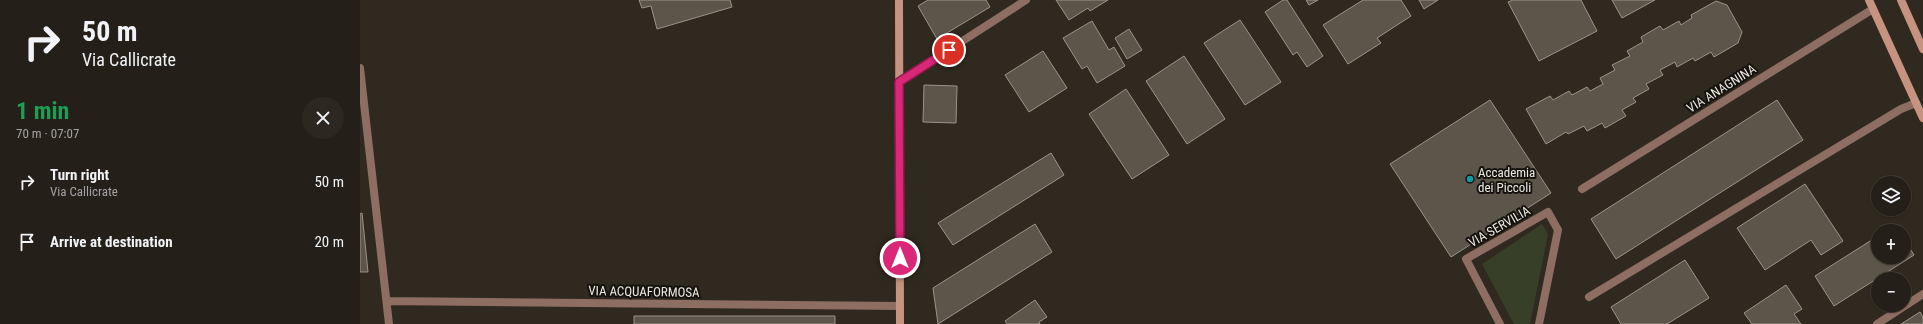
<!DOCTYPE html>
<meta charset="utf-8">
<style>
:root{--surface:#241f18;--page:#2c2721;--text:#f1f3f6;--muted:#a3a2a2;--line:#413d37}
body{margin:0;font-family:"Roboto Condensed",sans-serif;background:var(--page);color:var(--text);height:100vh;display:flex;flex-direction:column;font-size:15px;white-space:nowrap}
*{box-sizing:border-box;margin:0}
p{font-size:13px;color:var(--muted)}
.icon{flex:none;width:22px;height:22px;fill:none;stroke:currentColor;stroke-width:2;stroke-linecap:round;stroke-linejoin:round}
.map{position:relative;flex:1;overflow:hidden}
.panel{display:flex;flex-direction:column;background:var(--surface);width:360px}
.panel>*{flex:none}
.guide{background:#241f18;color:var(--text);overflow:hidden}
.tools{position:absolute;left:1511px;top:176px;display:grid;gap:8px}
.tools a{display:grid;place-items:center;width:40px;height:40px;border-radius:50%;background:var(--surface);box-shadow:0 1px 3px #0004,0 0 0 1px var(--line);font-size:20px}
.pin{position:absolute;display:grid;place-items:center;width:34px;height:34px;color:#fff;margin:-17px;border:2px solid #fff;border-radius:50%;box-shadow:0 1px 4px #0007}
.me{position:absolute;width:44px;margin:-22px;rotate:0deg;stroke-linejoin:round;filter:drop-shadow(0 0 3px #0008)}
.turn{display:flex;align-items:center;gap:14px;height:84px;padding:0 16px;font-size:18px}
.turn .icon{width:52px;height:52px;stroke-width:2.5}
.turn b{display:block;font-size:28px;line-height:34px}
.round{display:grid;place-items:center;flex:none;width:42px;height:42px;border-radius:21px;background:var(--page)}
.headline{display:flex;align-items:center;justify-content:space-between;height:68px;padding:0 16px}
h1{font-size:24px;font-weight:700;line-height:30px;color:#1e9e55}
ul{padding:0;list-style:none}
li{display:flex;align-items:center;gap:12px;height:60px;padding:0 16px}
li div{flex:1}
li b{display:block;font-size:15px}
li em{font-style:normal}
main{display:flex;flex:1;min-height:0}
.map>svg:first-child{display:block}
</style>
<main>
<section class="panel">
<div class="guide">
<div class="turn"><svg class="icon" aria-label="right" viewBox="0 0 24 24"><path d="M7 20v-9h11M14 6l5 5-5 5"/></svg><div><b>50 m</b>Via Callicrate</div></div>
</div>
<div class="headline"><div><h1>1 min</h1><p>70 m · 07:07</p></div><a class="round"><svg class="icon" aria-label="close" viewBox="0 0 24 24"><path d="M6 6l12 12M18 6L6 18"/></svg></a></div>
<ul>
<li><svg class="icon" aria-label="right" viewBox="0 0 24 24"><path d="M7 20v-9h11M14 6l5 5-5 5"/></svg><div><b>Turn right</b><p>Via Callicrate</p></div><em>50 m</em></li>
<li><svg class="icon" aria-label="arrive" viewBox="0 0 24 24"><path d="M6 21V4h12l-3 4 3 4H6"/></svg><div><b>Arrive at destination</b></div><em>20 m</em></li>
</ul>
</section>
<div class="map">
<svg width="1563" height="324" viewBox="0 0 1563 324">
<rect width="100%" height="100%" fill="#302920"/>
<path fill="#373f28" d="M1182,224L1188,234L1170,324H1154L1122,264Z"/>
<path fill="#5c554a" stroke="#9c9489" d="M279,0H370L372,7L297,29L291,6L282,8Z
M568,0H626L630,7L577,39L558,6Z
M696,0H748L730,11L728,8L709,20Z
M923,0H927L963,56L947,67L937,52L933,55L905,12Z
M946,0H958L949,5Z
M1003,0H1041L1051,16L1017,38L1021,43L988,64L963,25Z
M1059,0H1078L1064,9Z
M1153,0H1221L1237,31L1179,61L1148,2Z
M1252,0H1295L1262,18Z
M1356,1L1367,5L1382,32L1378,43L1354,57L1351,52L1335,61L1333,58L1317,67L1315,62L1300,70L1303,75L1286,84L1289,89L1273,98L1276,102L1262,110L1266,116L1245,128L1242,123L1227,131L1224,126L1208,134L1206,132L1186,144L1166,109L1190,96L1193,100L1209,91L1212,95L1227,87L1230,91L1243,84L1240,78L1255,70L1252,65L1270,56L1267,51L1283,42L1281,37L1300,26L1303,30L1319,21L1321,25L1332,18L1331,15Z
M880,20L921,82L885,105L844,43Z
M732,21L749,50L754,47L765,66L737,83L727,66L722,69L703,38Z
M769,29L782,50L767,59L755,38Z
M683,51L707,88L669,112L645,75Z
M824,56L865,119L827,144L786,81Z
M564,85L597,86L596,123L563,122Z
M766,89L809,155L772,179L729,114Z
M1130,100L1191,193L1091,257L1030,164Z
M1417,100L1443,140L1256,259L1231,219Z
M691,153L704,175L593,245L578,223Z
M1445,184L1483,241L1461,255L1451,240L1405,270L1377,228Z
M2,213L8,272H0V214Z
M675,224L692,252L578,324L573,288Z
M1535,225L1539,231H1526Z
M1518,236V257H1544V239L1554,255L1474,306L1455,276Z
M1325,260L1349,298L1307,324H1261L1251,307Z
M1426,285L1442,309L1434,314L1441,324H1392L1384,313Z
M675,300L687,317L679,322L680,324H647L645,321Z
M1560,312L1563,317V324H1541Z
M274,316H475V324H274Z"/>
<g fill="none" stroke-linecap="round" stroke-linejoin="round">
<path stroke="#8e6d62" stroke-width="8" d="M1222,189L1513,9
M1229,297L1541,109L1556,103"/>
<path stroke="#8e6d62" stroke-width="8" d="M0,68L29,324
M539,82L666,0
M27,301L540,306
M1140,324L1106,259L1188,212L1198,230L1179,324
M1517,324L1563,294"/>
<path stroke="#c79381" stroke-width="8" d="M539,0L540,324
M1509,0L1563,118
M1541,0L1563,49"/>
</g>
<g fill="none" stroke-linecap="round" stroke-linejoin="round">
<g stroke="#8e194d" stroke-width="10">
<path id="route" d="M540,258L539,82L589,50"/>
</g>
<use href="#route" stroke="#db2777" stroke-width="7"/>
</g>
<circle fill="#0f9aa8" stroke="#15120e" stroke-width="1.5" cx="1110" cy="179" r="4"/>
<g text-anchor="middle" stroke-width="4" stroke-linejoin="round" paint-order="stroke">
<g font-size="13" fill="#ede8e2" stroke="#15120e">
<text transform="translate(1361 88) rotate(-32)" y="5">VIA ANAGNINA</text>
<text transform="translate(1139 226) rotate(-30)" y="5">VIA SERVILIA</text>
<text transform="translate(284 291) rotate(1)" y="5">VIA ACQUAFORMOSA</text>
</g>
<g font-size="13" fill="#ede8e2" stroke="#15120e" text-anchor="start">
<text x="1118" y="177">Accademia<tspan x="1118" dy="15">dei Piccoli</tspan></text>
</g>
</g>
</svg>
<div class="tools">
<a><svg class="icon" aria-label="layers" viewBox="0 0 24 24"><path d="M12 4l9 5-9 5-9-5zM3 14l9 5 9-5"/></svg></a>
<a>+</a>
<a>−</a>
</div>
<div class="pin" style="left:589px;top:50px;background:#d93025"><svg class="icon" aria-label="arrive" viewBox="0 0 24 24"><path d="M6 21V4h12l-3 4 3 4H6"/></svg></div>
<svg class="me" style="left:540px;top:258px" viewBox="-20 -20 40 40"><circle r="17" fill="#db2777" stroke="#fff" stroke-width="3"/><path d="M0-11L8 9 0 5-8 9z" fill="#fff"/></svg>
</div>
</main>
